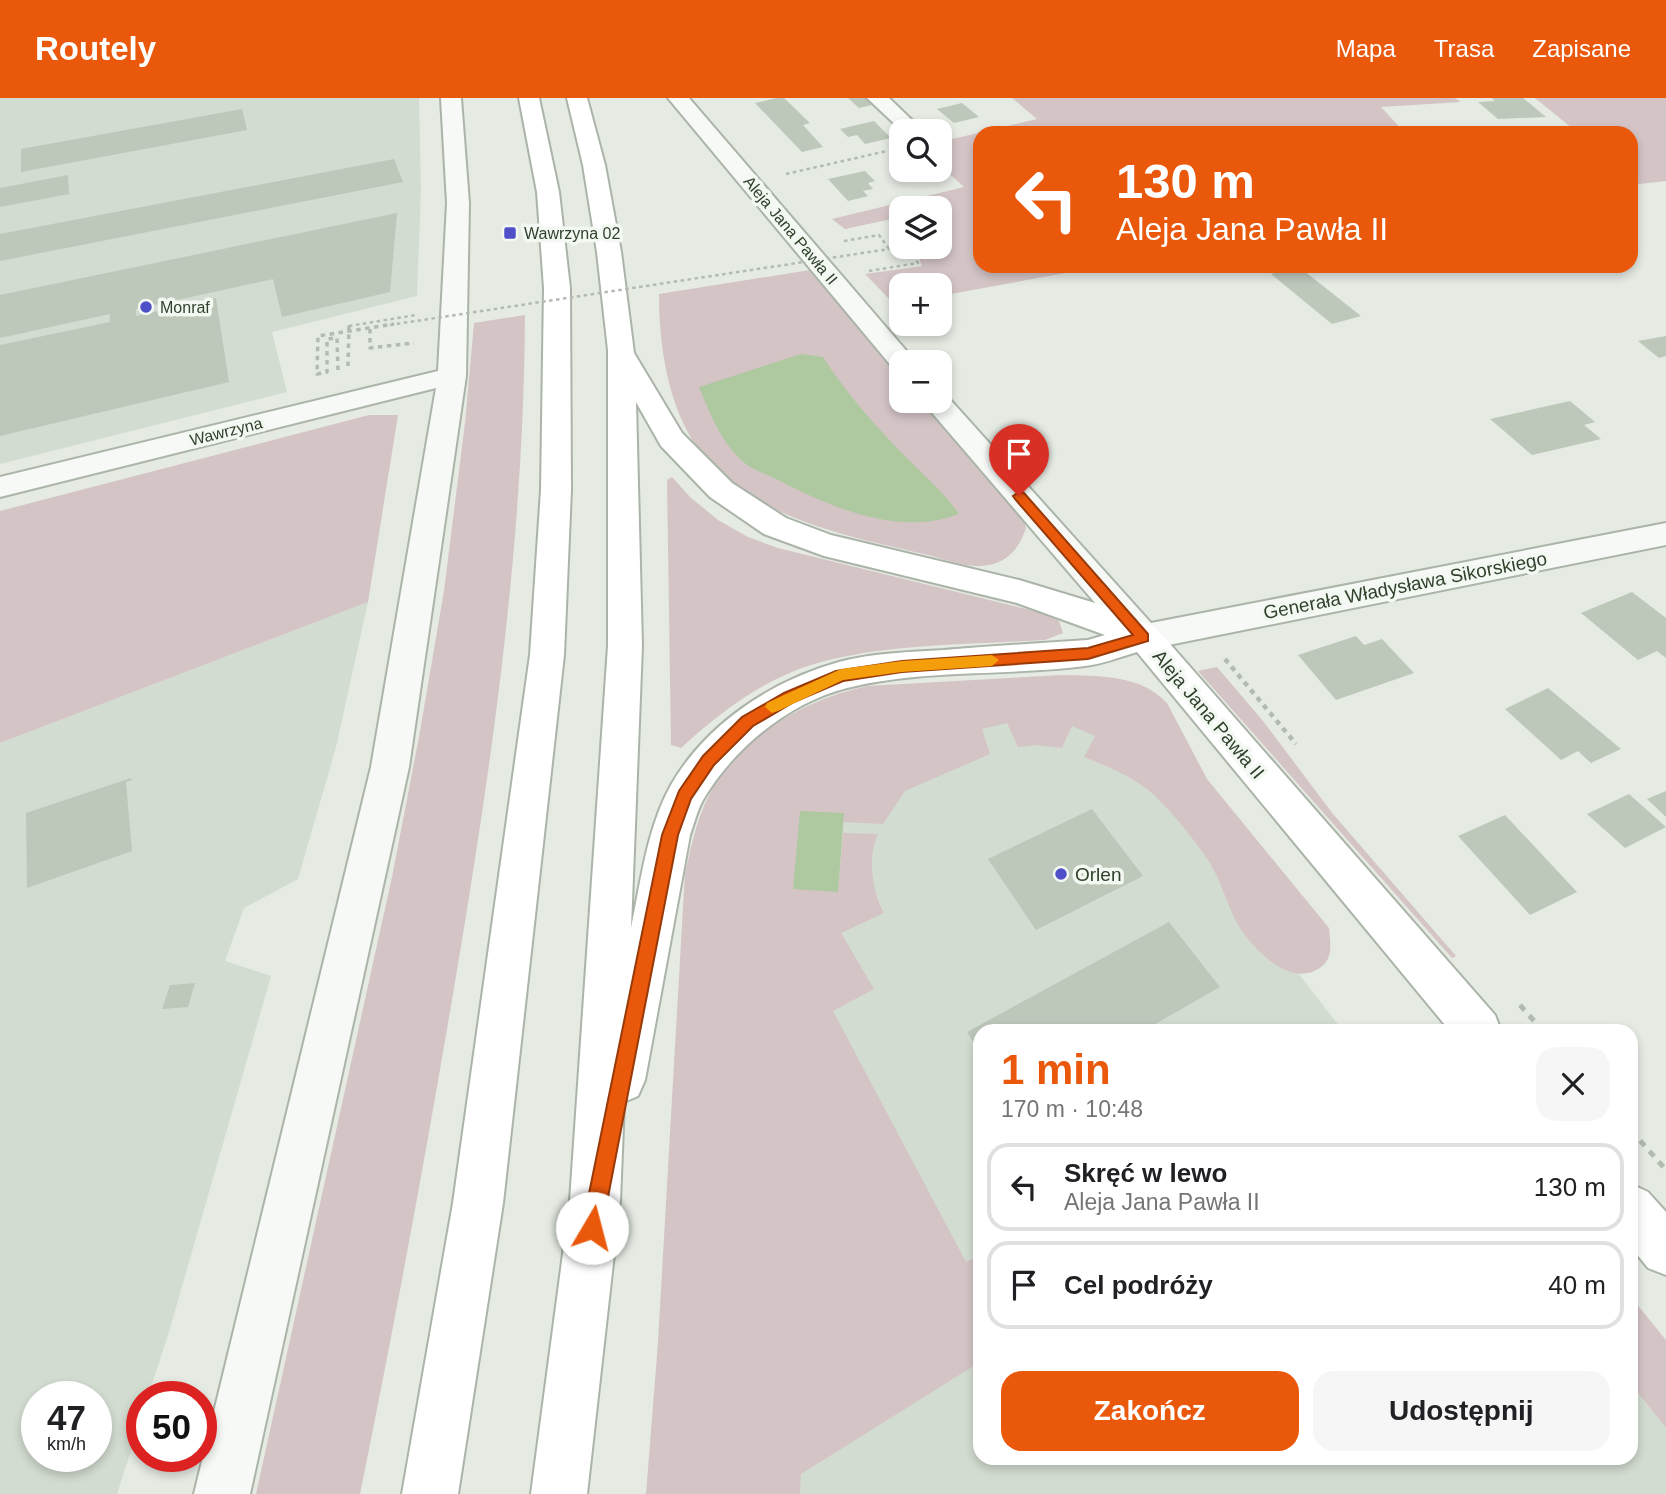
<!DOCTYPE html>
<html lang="pl">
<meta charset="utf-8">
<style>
:root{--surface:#fff;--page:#f6f6f6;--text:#202124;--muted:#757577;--line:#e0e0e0;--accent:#ea580c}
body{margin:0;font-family:Helvetica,sans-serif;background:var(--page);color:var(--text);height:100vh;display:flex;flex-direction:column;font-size:26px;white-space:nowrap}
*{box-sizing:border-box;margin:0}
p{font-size:23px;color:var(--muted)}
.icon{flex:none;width:38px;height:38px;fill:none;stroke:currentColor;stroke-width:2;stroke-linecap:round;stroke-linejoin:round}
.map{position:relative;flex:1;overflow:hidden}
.side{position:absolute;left:973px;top:926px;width:665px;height:441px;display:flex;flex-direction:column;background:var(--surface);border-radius:21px;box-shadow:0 4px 10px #0003}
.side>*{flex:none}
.hud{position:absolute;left:973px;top:28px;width:665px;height:147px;border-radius:21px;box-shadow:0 4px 10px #0003;background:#ea580c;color:#fff;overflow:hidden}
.controls{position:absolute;left:889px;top:21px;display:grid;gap:14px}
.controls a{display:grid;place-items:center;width:63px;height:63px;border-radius:14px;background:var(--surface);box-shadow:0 4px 10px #0003;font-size:35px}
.speed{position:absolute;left:21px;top:1283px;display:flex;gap:14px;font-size:35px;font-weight:700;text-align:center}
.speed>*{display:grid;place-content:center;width:91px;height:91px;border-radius:50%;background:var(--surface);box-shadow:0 4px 10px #0003;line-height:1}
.speed small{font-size:18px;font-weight:400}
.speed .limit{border:10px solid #d22;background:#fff;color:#111}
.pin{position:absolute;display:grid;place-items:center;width:60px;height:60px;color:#fff;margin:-72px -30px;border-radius:50% 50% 50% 0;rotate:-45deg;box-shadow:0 0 7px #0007}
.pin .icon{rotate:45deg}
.me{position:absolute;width:77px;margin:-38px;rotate:8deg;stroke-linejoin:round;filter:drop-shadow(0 0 5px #0008)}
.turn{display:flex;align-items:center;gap:24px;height:147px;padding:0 28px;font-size:32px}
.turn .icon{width:91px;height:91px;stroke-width:2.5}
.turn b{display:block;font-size:49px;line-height:60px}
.round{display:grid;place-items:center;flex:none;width:74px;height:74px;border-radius:21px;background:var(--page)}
.summary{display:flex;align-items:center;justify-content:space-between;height:119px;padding:0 28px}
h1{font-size:42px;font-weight:700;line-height:52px;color:var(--accent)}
.cta{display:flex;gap:14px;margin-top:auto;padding:14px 28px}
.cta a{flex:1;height:80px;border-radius:21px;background:var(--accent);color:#fff;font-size:28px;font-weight:700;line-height:80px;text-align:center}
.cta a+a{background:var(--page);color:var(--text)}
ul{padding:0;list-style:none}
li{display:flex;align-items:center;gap:21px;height:88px;margin:0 14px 10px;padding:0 14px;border:4px solid var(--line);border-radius:21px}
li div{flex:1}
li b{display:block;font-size:26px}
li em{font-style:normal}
header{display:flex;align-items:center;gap:42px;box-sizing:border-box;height:98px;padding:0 35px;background:var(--accent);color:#fff}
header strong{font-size:33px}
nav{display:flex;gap:38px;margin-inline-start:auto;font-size:24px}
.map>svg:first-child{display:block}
</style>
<header>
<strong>Routely</strong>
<nav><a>Mapa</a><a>Trasa</a><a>Zapisane</a></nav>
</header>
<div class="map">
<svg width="1666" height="1396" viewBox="0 0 1666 1396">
<rect width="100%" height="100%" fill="#e5eae3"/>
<path fill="#d3dcd1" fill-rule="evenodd" d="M0,0H419L421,92L417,198L272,234L287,294L0,366Z
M368,504L336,649L298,781L244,810L225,863L271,878L169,1234L148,1298H142V1319L117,1396H0V645ZM37,1298H96V1358H37Z
M1092,609L1343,933H980V1360H1631V1286L1666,1330V1396H800L779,724L912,633Z"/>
<path fill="#d4c4c6" d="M1012,0H1455L1461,4L1381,9L1405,35H980V168H1103L940,198V187H901L900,212L865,176L922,168L917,155L942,150L940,146V110H901V119L845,131L832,121L964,89L940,67V44L1037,21Z
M1535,0H1666V83L1639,86L1631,79V35H1578Z
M810,172L901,278V303H923L1022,417L1026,430C1019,452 1005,467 981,468C963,469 941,460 924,456C846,438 752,420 700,353C668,311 659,248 659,196Z
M525,217C524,439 493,659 456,878C427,1051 395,1224 360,1396H256L392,779L419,639L444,493L465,325L474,225Z
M369,317H398L368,504L0,645V413Z
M672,379L690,399L718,422L748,439L778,450L1042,515L1059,523L1063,535L1045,542C969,547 883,545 811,567C762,582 718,616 681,650L671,647L667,382Z
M1217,569L1263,623L1333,716L1456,858L1452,860L1198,573Z
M1061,577C1098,578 1140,576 1167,605L1207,681L1329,830C1330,843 1334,860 1321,869C1292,891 1256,854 1240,830C1228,811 1223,787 1211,767C1200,748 1170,712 1154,697C1134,679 1109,669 1084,659L1095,638L1072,628L1062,650L1036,647L1018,649L1007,625L982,631L990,656L905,693L883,726L843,724V715L838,794L843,735L878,736C867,760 872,793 884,815L841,835L874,891L833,913L966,1164L980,1157V1264L801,1376L800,1396H646L658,1244L685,775C690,755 694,733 702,713C728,645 798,603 867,588Z
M1631,1199L1666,1242V1330L1631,1286Z"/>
<path fill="#aec8a0" d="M801,256L823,259C848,298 879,332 911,364C928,381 945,396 959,416C899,439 833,410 780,383C769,377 755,373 746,366C722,347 710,316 699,289Z
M800,713L844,715L838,794L793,791Z"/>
<path fill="#bdc7ba" d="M777,0H784L810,25L803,27L823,49L802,54L755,5Z
M848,0H865L872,7L859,10Z
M1492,0H1523L1546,19L1498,21L1478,4L1495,3Z
M962,5L979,19L954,25L937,11Z
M242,11L247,32L21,74V51Z
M874,23L891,40L865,46L857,37L848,39L840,31Z
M394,61L403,84L0,163V136Z
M865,73L875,83L868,85L873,91L863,93L868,98L848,103L828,81Z
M68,77L69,96L0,109V90Z
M397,115L390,194L282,219L273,181L136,211V218L216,200L229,284L0,338V247L110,224V216L0,240V197Z
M1299,169L1361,218L1332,226L1271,176Z
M1666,238V258L1659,260L1638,243Z
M1570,303L1595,324L1584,327L1601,341L1532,357L1490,321Z
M1632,494L1666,520V560L1657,553L1638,562L1581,515Z
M1356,538L1364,547L1382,541L1414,575L1336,602L1298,557Z
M1548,590L1621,651L1591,665L1578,653L1561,662L1505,611Z
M131,680L132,682L126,684L132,753L27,790L26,715Z
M1666,693V719L1647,701Z
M1629,696L1666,729L1625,750L1587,716Z
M1092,711L1143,778L1036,832L988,761Z
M1505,717L1577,794L1530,817L1458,738Z
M1169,824L1220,889L1143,933H980V956L967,934Z
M195,885L188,909L162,911L170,887Z"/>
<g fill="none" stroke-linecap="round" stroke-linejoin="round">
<g stroke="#abb4a8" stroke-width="4">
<path id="street" d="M441,0H461L469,105L466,278L409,669L250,1396H194L371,669L436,290L0,399V379L438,273L447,105Z
M668,0H689L916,264H901V272L893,270Z
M867,0H889L917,27L914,31H900Z
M940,295L946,297L1151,525L1666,425V447L1144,552L1132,548L922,303H940Z"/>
</g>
<g stroke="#abb4a8" stroke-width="4">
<path id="secondary" d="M519,0H539L559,94L570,190L571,392L564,557L503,1105L458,1396H402L453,1105L530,557L541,392L544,190L537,94Z
M567,0H587L605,67L621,154L634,255L682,335L732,385L786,420L831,437L1019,482L1095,505L1156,530L1495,917L1501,933H1450L1137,554C1120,559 1103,566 1085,568C1009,578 921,571 847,590C788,605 733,651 703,702C697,713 694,726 690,737L645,982L638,998L624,1004L620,1103L587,1396H531L570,1103L608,548V252L597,154L583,67ZM636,304L661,348L710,399L764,436L824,458L1017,505L1105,537L1088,542C1040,545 992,548 944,552C910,554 872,555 839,564C771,583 706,626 671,687C647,730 641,783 631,830L642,548Z
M1631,1086L1648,1094L1666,1114V1177L1648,1170L1631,1149Z"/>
</g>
<path stroke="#b3bbb0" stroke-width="2.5" stroke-dasharray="3.5 3.5" stroke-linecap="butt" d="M786,76L887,53
M891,122L901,139
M891,122L898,121L901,125
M844,143L879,137L889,151
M869,173L918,165L907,149
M349,228L416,217"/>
<path stroke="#b3bbb0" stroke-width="3.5" stroke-dasharray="4.5 4.5" stroke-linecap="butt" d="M370,231V250L414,245
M348,268L349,226"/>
<path stroke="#b3bbb0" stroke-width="4.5" stroke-dasharray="5 5" stroke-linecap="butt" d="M1225,561L1296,646"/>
<path stroke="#b3bbb0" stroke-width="5" stroke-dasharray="7 7" stroke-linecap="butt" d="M1520,907L1543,933
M1631,1032L1666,1072"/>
<use href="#street" fill="#f6f9f5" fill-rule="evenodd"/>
<use href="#secondary" fill="#fff" fill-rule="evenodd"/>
<path stroke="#b3bbb0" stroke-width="2.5" stroke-dasharray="3.5 3.5" stroke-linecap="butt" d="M383,228L889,151L919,149"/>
<path stroke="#b3bbb0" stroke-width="3.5" stroke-dasharray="4.5 4.5" stroke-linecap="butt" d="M338,272L337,240L327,241V274L317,276L318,238L394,226"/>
</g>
<path fill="#ea580c" stroke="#983908" stroke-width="2" d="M1019,394L1024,395L1148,536V543L1088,561L902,574L843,583L794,604L753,628L714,667L691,701L678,737L602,1130L599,1137L592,1140L585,1137L582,1130L662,737L679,693L703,658L742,619L784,595L836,573L902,563L1088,550L1133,537L1015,401L1013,398Z"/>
<path fill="#f59e0b" d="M992,557L999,562L992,568L902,574L843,582L778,613L772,615L765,609L767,605L841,571L902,563Z"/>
<g fill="#4f4fc8" stroke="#f4f8f3" stroke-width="2.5">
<rect x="503" y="128" width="14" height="14" rx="3.5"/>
<circle cx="146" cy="209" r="7"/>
<circle cx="1061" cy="776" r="7"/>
</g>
<g text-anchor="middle" stroke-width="7" stroke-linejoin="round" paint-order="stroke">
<g font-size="16" fill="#30422b" stroke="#f4f8f3">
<text transform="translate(791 132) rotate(50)" y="6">Aleja Jana Pawła II</text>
<text transform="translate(226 333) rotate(-14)" y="6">Wawrzyna</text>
</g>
<g font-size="16" fill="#30422b" stroke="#f4f8f3" text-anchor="start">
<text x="524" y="141">Wawrzyna 02</text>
<text x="160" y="215">Monraf</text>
</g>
<g font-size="19" fill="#30422b" stroke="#f4f8f3">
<text transform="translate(1405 487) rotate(-11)" y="7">Generała Władysława Sikorskiego</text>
<text transform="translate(1209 616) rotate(50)" y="7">Aleja Jana Pawła II</text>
</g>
<g font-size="19" fill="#30422b" stroke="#f4f8f3" text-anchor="start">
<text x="1075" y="783">Orlen</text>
</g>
</g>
</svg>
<div class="controls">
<a><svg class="icon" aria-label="search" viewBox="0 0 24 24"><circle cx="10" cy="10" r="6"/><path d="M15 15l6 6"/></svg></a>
<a><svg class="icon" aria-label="layers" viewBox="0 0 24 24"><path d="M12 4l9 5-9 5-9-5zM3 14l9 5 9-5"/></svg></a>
<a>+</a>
<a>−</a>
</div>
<div class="speed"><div>47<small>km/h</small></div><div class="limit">50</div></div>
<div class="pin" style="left:1019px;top:398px;background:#d93025"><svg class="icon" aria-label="arrive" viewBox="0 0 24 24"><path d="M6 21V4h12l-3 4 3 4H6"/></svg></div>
<svg class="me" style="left:592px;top:1130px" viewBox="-20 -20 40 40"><circle r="19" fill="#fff"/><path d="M0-13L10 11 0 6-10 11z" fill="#ea580c"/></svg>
<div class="hud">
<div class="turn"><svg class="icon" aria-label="left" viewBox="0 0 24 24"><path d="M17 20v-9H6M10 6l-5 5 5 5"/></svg><div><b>130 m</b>Aleja Jana Pawła II</div></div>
</div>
<section class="side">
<div class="summary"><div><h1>1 min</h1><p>170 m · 10:48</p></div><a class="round"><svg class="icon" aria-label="close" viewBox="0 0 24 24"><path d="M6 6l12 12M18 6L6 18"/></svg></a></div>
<ul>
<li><svg class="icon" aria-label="left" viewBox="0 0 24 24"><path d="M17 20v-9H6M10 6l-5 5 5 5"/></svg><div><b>Skręć w lewo</b><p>Aleja Jana Pawła II</p></div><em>130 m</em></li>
<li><svg class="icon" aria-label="arrive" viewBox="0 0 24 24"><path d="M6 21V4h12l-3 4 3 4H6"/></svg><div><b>Cel podróży</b></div><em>40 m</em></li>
</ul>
<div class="cta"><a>Zakończ</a><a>Udostępnij</a></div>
</section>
</div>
